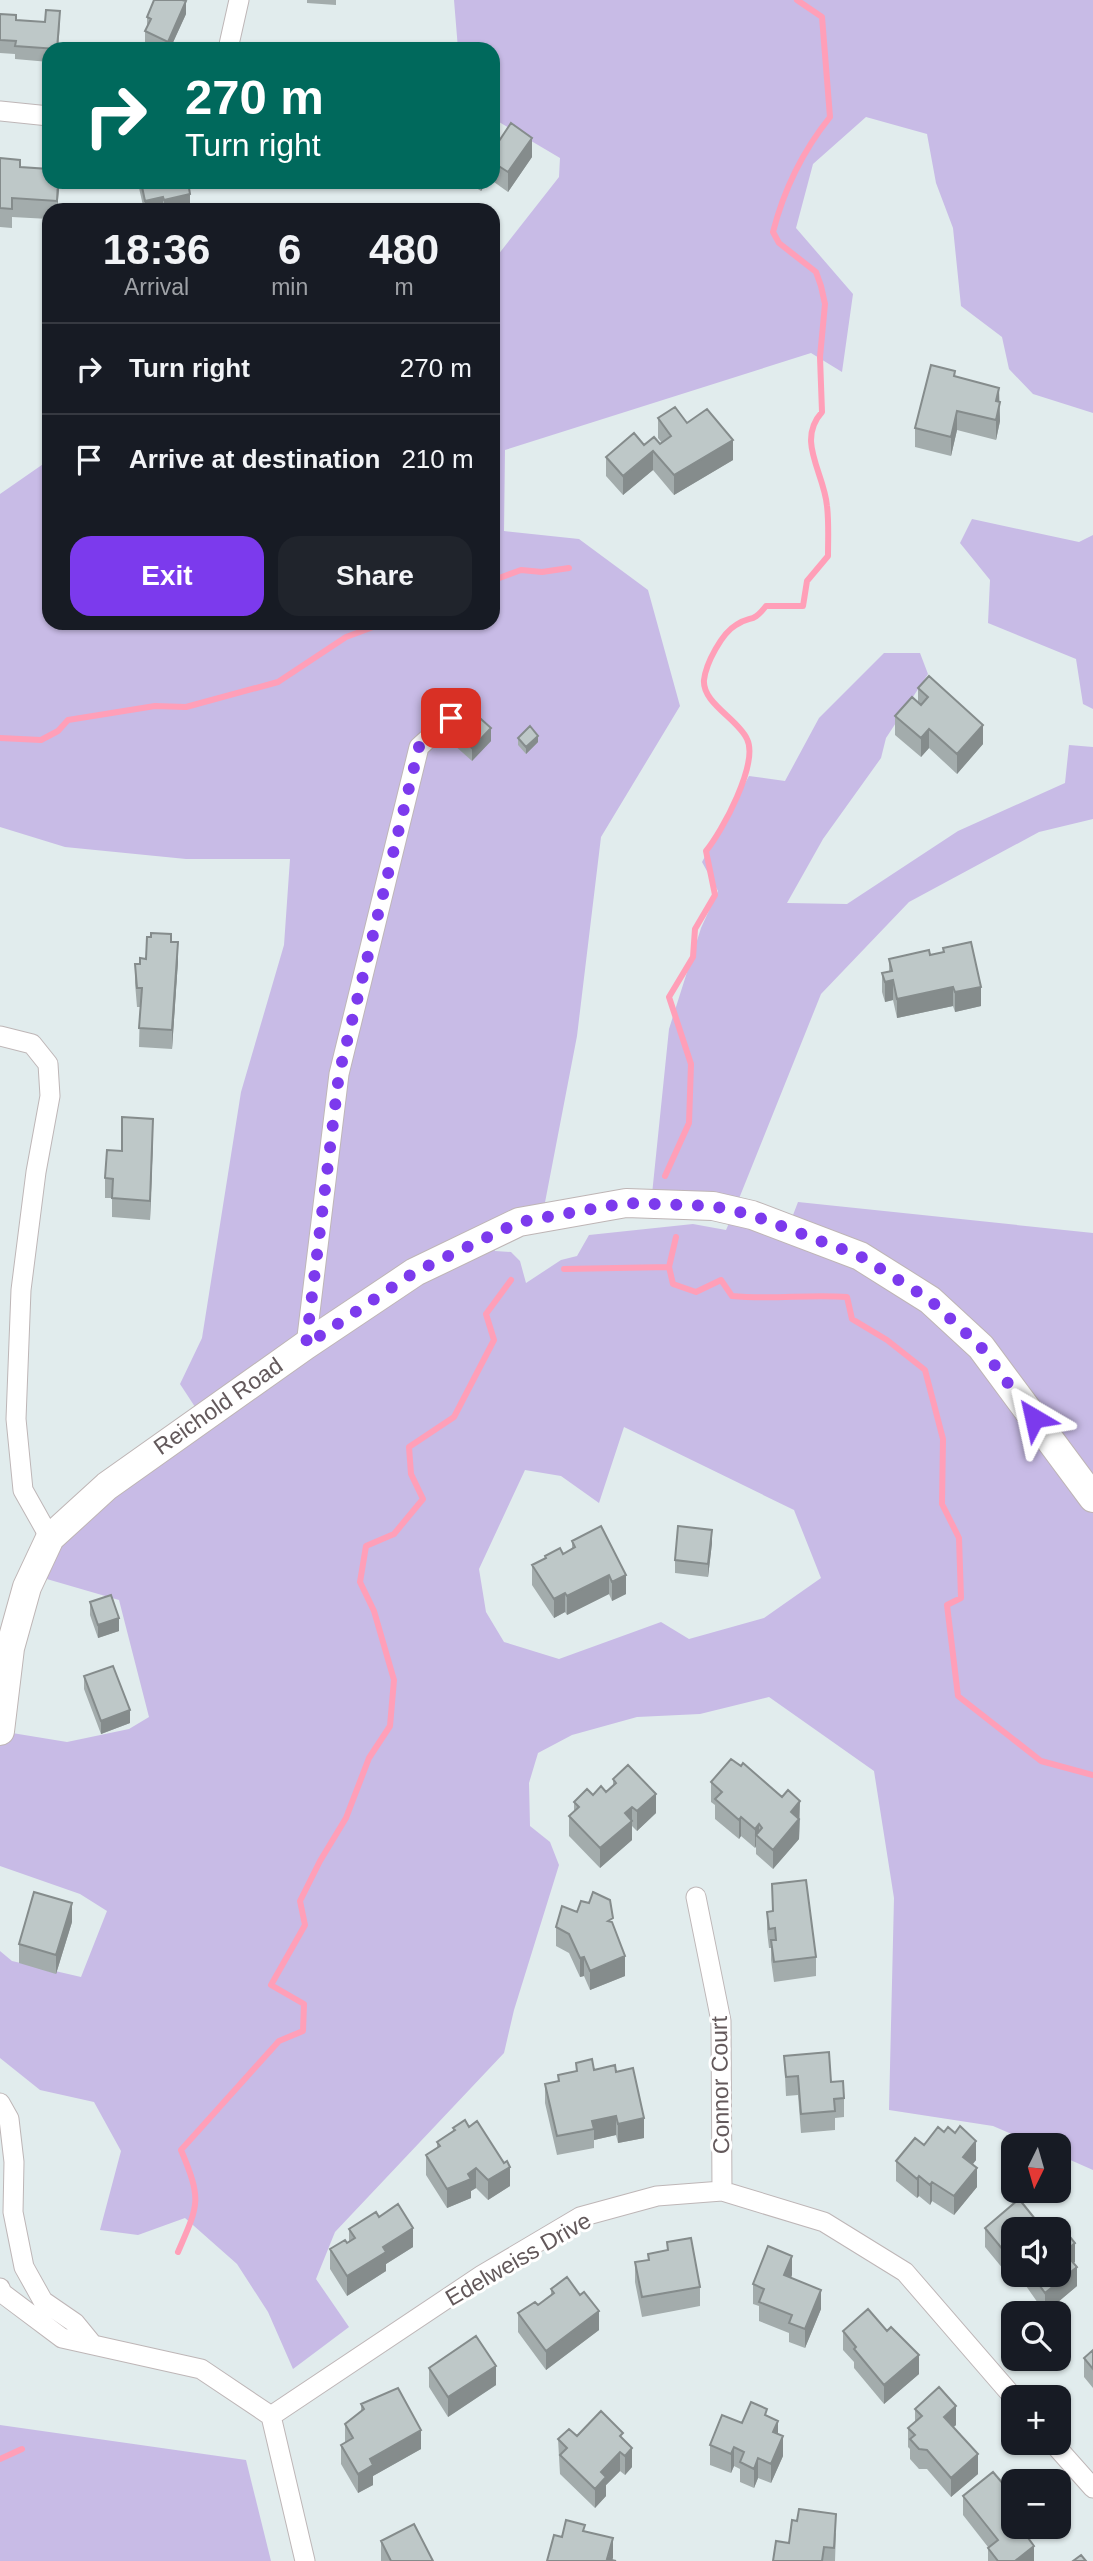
<!DOCTYPE html>
<meta charset="utf-8">
<style>
:root{--surface:#171b24;--page:#20242c;--text:#f1f3f6;--muted:#9ea1a6;--line:#363941;--accent:#7c3aed}
body{margin:0;font-family:Arial,sans-serif;background:var(--page);color:var(--text);height:100vh;display:flex;flex-direction:column;font-size:26px;white-space:nowrap}
*{box-sizing:border-box;margin:0}
p{font-size:23px;color:var(--muted)}
.icon{flex:none;width:38px;height:38px;fill:none;stroke:currentColor;stroke-width:2;stroke-linecap:round;stroke-linejoin:round}
.map{position:relative;flex:1;overflow:hidden}
.side{position:absolute;left:42px;top:203px;width:458px;height:427px;display:flex;flex-direction:column;background:var(--surface);border-radius:21px;box-shadow:0 2px 5px #0004}
.side>*{flex:none}
.guide{position:absolute;left:42px;top:42px;width:458px;height:147px;border-radius:21px;box-shadow:0 2px 5px #0004;background:#00695c;color:#fff;overflow:hidden}
.needle{width:46px;rotate:185deg}
.tools{position:absolute;left:1001px;top:2133px;display:grid;gap:14px}
.tools a{display:grid;place-items:center;width:70px;height:70px;border-radius:14px;background:var(--surface);box-shadow:0 2px 5px #0004;font-size:35px}
.pin{position:absolute;display:grid;place-items:center;width:60px;height:60px;color:#fff;margin:-30px;border-radius:14px;box-shadow:0 4px 10px #0006}
.me{position:absolute;width:77px;margin:-38px;rotate:324deg;stroke-linejoin:round;filter:drop-shadow(0 0 5px #0008)}
.turn{display:flex;align-items:center;gap:24px;height:147px;padding:0 28px;font-size:32px}
.turn .icon{width:91px;height:91px;stroke-width:2.5}
.turn b{display:block;font-size:49px;line-height:60px}
.eta{display:flex;justify-content:space-evenly;align-items:center;height:119px;text-align:center}
.eta b{font-size:42px;font-weight:600;line-height:49px}
.cta{display:flex;gap:14px;margin-top:auto;padding:14px 28px}
.cta a{flex:1;height:80px;border-radius:21px;background:var(--accent);color:#fff;font-size:28px;font-weight:600;line-height:80px;text-align:center}
.cta a+a{background:var(--page);color:var(--text)}
ul{padding:0;list-style:none}
li{display:flex;align-items:center;gap:21px;height:91px;padding:0 28px;border-top:2px solid var(--line)}
li div{flex:1}
li b{display:block;font-size:26px}
li em{font-style:normal}
.map>svg:first-child{display:block}
</style>
<div class="map">
<svg width="1093" height="2561" viewBox="0 0 1093 2561">
<rect width="100%" height="100%" fill="#e1eced"/>
<path fill="#c8bbe6" fill-rule="evenodd" d="M454,0H1093V413L1033,394L1009,369L1002,337L961,306L953,228L936,183L927,134L866,117L813,164L796,228L853,294L842,372L811,353L505,450L504,531L579,539L648,590L680,706L601,837L577,1036L542,1218L491,1236L495,1251L511,1252L520,1261L526,1283L561,1260L577,1256L589,1235L693,1224L726,1230L734,1212L651,1204L669,1029L701,928L718,891L702,862L749,776L785,781L819,718L884,653H920L928,674L886,738L881,758L823,839L787,903L847,904L958,831L1065,783L1069,745L1093,747V819L1039,832L909,902L821,994L734,1211L788,1228L798,1202L1093,1233V2170L1059,2155V2146L1037,2145L993,2126L889,2110L894,1898L874,1771L769,1697L700,1714L637,1717L572,1735L538,1753L529,1783L530,1826L550,1842L559,1865L514,2010L504,2053L335,2232L316,2279L349,2327L293,2369L268,2312L237,2264L185,2218L138,2235L100,2230L121,2151L94,2102L40,2090L0,2058V1951L12,1961L81,1977L107,1911L80,1894L0,1866V1731L67,1742L129,1729L149,1717L119,1600L33,1575L50,1538L201,1416L180,1384L202,1338L241,1092L284,945L290,859H186L65,847L0,827V494L49,460V623H494V260L559,177L560,158L494,119V49H458ZM624,1427L794,1510L821,1578L764,1618L689,1639L661,1622L559,1659L504,1642L486,1612L479,1569L525,1470L561,1476L599,1503Z
M972,519L1079,542L1093,535V709L1083,704L1076,659L988,623L990,580L960,543Z
M0,2425L246,2460L271,2561H0Z"/>
<g fill="none" stroke-linecap="round" stroke-linejoin="round">
<path stroke="#ff9fb8" stroke-width="6" d="M494,580L521,570L542,572L569,568
M0,738L41,740L58,731L68,720L155,706L186,707L278,682L346,637L384,623
M665,1176L689,1123L691,1064L669,997L693,957L695,929L715,895L706,851C722,832 759,763 747,739C738,719 702,703 704,680C706,663 722,633 736,625C751,615 752,624 766,606H803L807,581L828,556C828,539 829,522 827,506C824,472 796,441 822,412L820,357L825,304L821,286L816,272L779,243L773,232C784,189 802,152 830,117L822,17L797,0
M676,1237L669,1267L673,1284L696,1292L721,1280L732,1296C771,1300 808,1294 847,1297L852,1319L887,1340L925,1370L943,1439L942,1504L959,1538L961,1598L947,1605L958,1696L1041,1761L1093,1775
M564,1269L669,1267
M178,2252C199,2204 202,2200 181,2150L279,2041L303,2031L304,2004L271,1985L305,1925L300,1901L320,1861L346,1818L369,1758L390,1726L394,1680L374,1611L360,1582L366,1546L394,1534L423,1499L411,1474L409,1447L454,1417L494,1340L486,1314L511,1280
M0,2459L22,2449"/>
<g stroke="#beb6b7" stroke-width="21">
<path id="street" d="M228,49L239,0
M0,111L49,116
M0,1036L32,1044L48,1064L50,1096L36,1172L21,1290L16,1419L23,1490L50,1538
M306,1345L339,1074L419,747L451,718
M696,1897L721,2021L722,2191
M0,2103L9,2119L14,2162L13,2212L24,2267L43,2301L75,2323L93,2345
M0,2288L2,2293L62,2338L201,2369L271,2416L305,2561
M271,2416L482,2275L580,2217L657,2196L722,2191L824,2222L905,2272L1014,2398
M1053,2443L1093,2488"/>
</g>
<g stroke="#beb5b5" stroke-width="30">
<path id="secondary" d="M0,1731L10,1648L27,1587L50,1538L107,1486L306,1345L415,1272L519,1222L626,1203L713,1206L752,1215L860,1256L930,1300L981,1347L1093,1498"/>
</g>
<use href="#street" stroke="#fff" stroke-width="19"/>
<use href="#secondary" stroke="#fff" stroke-width="28"/>
</g>
<path fill="#a3acac" d="M307,0H336V5L307,3Z
M0,14L16,20L60,24L58,49H49V62L15,59V54L0,53Z
M186,14L170,49H155L145,44V31L147,27V17Z
M494,137L532,157L508,192L494,182Z
M0,158L59,182L57,210H49V219L12,217V228L0,227Z
M139,182H188L190,207L178,210H144L139,188Z
M467,182H487L481,191Z
M955,376L999,401L1000,421L996,440L957,430L951,456L915,447V428Z
M658,418L687,423L733,460L674,495L653,470L623,495L606,476V457L644,445L660,444L662,443L658,438Z
M918,688L983,744L957,774L929,748L921,757L895,735V716L918,702Z
M444,723L491,741L472,761L444,736Z
M518,738L538,742L526,754L518,745Z
M171,942L178,961L172,1049L139,1047L140,1007H137L135,983V964H140L146,959Z
M943,948L981,1006L955,1012L953,1006L897,1018L893,1000L885,1002L882,992V973L889,971V959L930,955L943,952Z
M153,1138L150,1220L112,1217V1198H105V1178L122,1151Z
M601,1526L626,1594L612,1601L609,1594L567,1615L565,1612L554,1618L532,1585V1565L545,1559V1556L563,1554L572,1549V1541Z
M712,1543L708,1577L675,1573V1560Z
M90,1602L119,1631L98,1638L90,1615Z
M84,1676L130,1723L101,1734L84,1689Z
M613,1779L656,1813L637,1831L632,1826V1840L600,1868L569,1836V1816L574,1812V1802L593,1795L606,1792L613,1786Z
M711,1782L800,1820L799,1839L773,1869L756,1854V1846L755,1848L741,1836L739,1839L715,1819V1805L711,1802Z
M772,1884L816,1957V1976L774,1982L771,1960V1948H769L767,1931V1912L772,1911Z
M72,1922L56,1974L19,1963V1944Z
M613,1926L625,1976L590,1990L584,1976L580,1977L569,1953L556,1946V1927Z
M784,2056L831,2082L844,2098V2117L835,2118V2130L801,2133L798,2095L786,2096Z
M576,2063L594,2070L616,2072L644,2138L618,2143L616,2135L594,2140V2148L557,2155L545,2103V2084L558,2081V2075L576,2072Z
M453,2128L510,2186L488,2200L476,2188L471,2191V2198L447,2208L426,2175V2155L437,2148V2142L453,2131Z
M944,2132L976,2160L973,2164L977,2187L954,2215L932,2201L930,2205L919,2196L917,2198L896,2181V2161Z
M379,2217L413,2247L386,2264V2271L347,2296L330,2269V2249L349,2242V2229Z
M985,2228L1013,2230V2275H1059L1075,2262L1074,2263L1077,2286L1045,2313L1019,2276L1013,2281L985,2247Z
M667,2242L700,2287V2306L642,2317L635,2282V2262L648,2260V2254L667,2250Z
M792,2275L791,2278L821,2309L805,2348L789,2342V2333L759,2321V2306L753,2304V2284Z
M551,2289L580,2295L599,2330L546,2370L518,2332V2313L538,2305L551,2296Z
M843,2331L919,2374L884,2404L854,2368V2362L843,2350Z
M1093,2350V2388L1084,2377V2358Z
M429,2368L496,2385L448,2417L429,2387Z
M361,2404L421,2449L373,2476V2485L358,2493L341,2464V2445L345,2443V2424L361,2412Z
M915,2409L956,2425L953,2427L978,2474L951,2497L927,2469H919L910,2459V2449L908,2447V2428L915,2422Z
M767,2416L778,2434L783,2456L771,2483L758,2478L754,2488L740,2482V2469L734,2466L731,2473L710,2465V2445L742,2423Z
M577,2436L623,2439L632,2467L625,2475L620,2471L606,2485V2496L595,2508L560,2474L558,2439Z
M963,2496L1040,2527V2529L1028,2538L1034,2561H988V2547L963,2515Z
M836,2533L835,2561H773L789,2543Z
M381,2541L433,2561H381Z"/>
<path fill="#858c8c" d="M186,1V14L170,49H168V42Z
M532,138V157L508,192V172Z
M58,182L59,189L57,210V201Z
M481,182H487L481,191Z
M190,194V207L178,210H164V200Z
M163,197V210H145V201Z
M999,388L1000,421L996,440V401Z
M957,411V430L951,456V437Z
M733,440V460L674,495V475Z
M653,451V470L623,495V476Z
M983,725V744L957,774V754Z
M491,728V741L472,761V748Z
M929,729V748L921,757V738Z
M538,736V742L526,754V747Z
M178,942V961L172,1049V1030Z
M893,980V1000L885,1002V982Z
M953,987V1006L897,1018V999Z
M981,987V1006L955,1012V992Z
M153,1119V1138L150,1220V1201Z
M712,1530V1543L708,1577V1564Z
M609,1575V1594L567,1615V1596Z
M626,1575V1594L612,1601V1582Z
M565,1593V1612L554,1618V1599Z
M119,1618V1631L98,1638V1625Z
M130,1710V1723L101,1734V1721Z
M656,1794V1813L637,1831V1811Z
M800,1801L799,1839L773,1869V1850L791,1812Z
M632,1807V1840L600,1868V1848L625,1813Z
M741,1817V1836L739,1839V1820Z
M759,1824V1837L756,1835V1846L755,1848V1829Z
M72,1903V1922L56,1974V1955Z
M625,1956V1976L590,1990V1971Z
M584,1957V1976L580,1977V1958Z
M616,2116V2135L594,2140V2129L592,2121Z
M644,2118V2138L618,2143V2124Z
M976,2141V2160L963,2176V2157Z
M510,2167V2186L488,2200V2180Z
M476,2168V2188L471,2191V2198L447,2208V2189Z
M977,2168V2187L954,2215V2196Z
M919,2176V2196L917,2198V2179Z
M932,2182V2201L930,2205V2185Z
M413,2228V2247L386,2264V2271L347,2296V2276L383,2247Z
M1075,2243V2262L1064,2271V2252Z
M792,2256V2275L784,2294V2275Z
M1013,2262V2275L1019,2276L1013,2281Z
M1077,2267V2286L1045,2313V2293Z
M821,2290V2309L805,2348V2329Z
M599,2311V2330L546,2370V2351Z
M919,2355V2374L884,2404V2385Z
M496,2366V2385L448,2417V2397Z
M956,2406V2425L944,2436V2417Z
M778,2421V2440L773,2432Z
M421,2430V2449L373,2476V2485L358,2493V2474L370,2459Z
M783,2436V2456L771,2483V2464Z
M734,2447V2466L731,2473V2454Z
M632,2448V2467L625,2475V2456Z
M620,2452V2471L606,2485V2496L595,2508V2489L601,2472Z
M978,2454V2474L951,2497V2478Z
M758,2458V2478L754,2488V2469Z
M1019,2527H1040V2529L1019,2545Z
M613,2538V2558L612,2561H607Z
M1034,2546V2561H1015Z"/>
<path fill="#bec8c8" stroke="#858c8c" stroke-width="2" d="M154,0H182L186,1L168,42L145,31L151,19L147,17Z
M46,10L60,11L57,49L15,46L16,41L0,40V14L16,15V20L45,22Z
M511,123L532,138L508,172L494,163V137L499,141Z
M0,158L20,160V167L49,169V182H58L57,201L12,198V209L0,208Z
M141,182H188L190,194L164,200L163,197L145,201Z
M931,365L955,371L954,376L999,388L996,401L1000,402L996,420L957,411L951,437L915,428Z
M675,407L687,423L707,409L733,440L674,475L653,451L623,476L606,457L634,433L644,445L654,437L660,444L671,436L658,418Z
M929,676L983,725L957,754L929,729L921,738L895,716L912,697L921,705L928,697L918,688Z
M462,702L491,728L472,748L444,723Z
M530,726L538,736L526,747L518,738Z
M151,933L171,934V942H178L172,1030L139,1028L142,988H137L135,964H140V958L146,959L147,937H151Z
M971,942L981,987L955,992L953,987L897,999L893,980L885,982L882,973L892,971L889,959L929,950L930,955L944,952L943,948Z
M122,1117L153,1119L150,1201L112,1198L113,1179L105,1178L107,1150L122,1151Z
M601,1526L626,1575L612,1582L609,1575L567,1596L565,1593L554,1599L532,1565L546,1558L545,1556L560,1548L563,1554L575,1547L572,1541Z
M678,1526L712,1530L708,1564L675,1560Z
M111,1595L119,1618L98,1625L90,1602Z
M113,1666L130,1710L101,1721L84,1676Z
M731,1759L741,1766L743,1763L782,1797L788,1790L800,1801L791,1812L799,1819L773,1850L756,1835L762,1828L759,1824L755,1829L741,1817L739,1820L715,1799L722,1792L711,1782Z
M628,1765L656,1794L637,1811L632,1807L625,1813L632,1821L600,1848L569,1816L579,1807L574,1802L587,1789L593,1795L601,1786L606,1792L616,1783L613,1779Z
M806,1880L816,1957L774,1962L771,1940H776L775,1928L769,1929L767,1912L773,1911L772,1884Z
M34,1892L72,1903L56,1955L19,1944Z
M593,1892L610,1900L613,1918L608,1921L612,1922L625,1956L590,1971L584,1957L580,1958L569,1934L556,1927L562,1906L577,1912L581,1901L589,1903Z
M829,2052L831,2082L843,2081L844,2098L834,2099L835,2111L801,2114L798,2076L786,2077L784,2056Z
M592,2059L594,2070L615,2065L616,2072L633,2068L644,2118L618,2124L616,2116L592,2121L594,2129L557,2136L545,2084L559,2081L558,2075L577,2071L576,2063Z
M465,2120L469,2127L477,2121L504,2163L507,2161L510,2167L488,2180L476,2168L468,2174L471,2179L447,2189L426,2155L440,2146L437,2142L455,2130L453,2128Z
M960,2126L976,2141L963,2157L977,2168L954,2196L932,2182L930,2185L919,2176L917,2179L896,2161L915,2138L924,2145L938,2127L944,2132L948,2127L955,2133Z
M1019,2199L1044,2230H1013V2262L985,2228Z
M398,2204L413,2228L383,2247L386,2252L347,2276L330,2249L345,2240L347,2243L355,2238L349,2229L376,2212L379,2217Z
M1062,2227L1075,2243L1064,2252L1077,2267L1045,2293L1032,2275H1059V2230Z
M691,2238L700,2287L642,2297L635,2262L649,2260L648,2254L668,2250L667,2242Z
M768,2246L792,2256L784,2275L821,2290L805,2329L789,2323L792,2315L759,2302L764,2289L753,2284Z
M567,2277L580,2295L584,2292L599,2311L546,2351L518,2313L535,2302L538,2305L554,2293L551,2289Z
M868,2309L887,2331L891,2327L919,2355L884,2385L854,2349L856,2347L843,2331Z
M476,2336L496,2366L448,2397L429,2368Z
M1093,2350V2369L1084,2358Z
M939,2387L956,2406L944,2417L978,2454L951,2478L927,2450L919,2449L910,2439L915,2435L908,2428L922,2416L915,2409Z
M398,2388L421,2430L370,2459L373,2465L358,2474L341,2445L353,2438L345,2424L364,2409L361,2404Z
M751,2402L767,2409L765,2415L778,2421L773,2432L783,2436L771,2464L758,2458L754,2469L740,2462L744,2452L734,2447L731,2454L710,2445L722,2415L742,2423Z
M601,2411L623,2433L620,2436L632,2448L625,2456L620,2452L601,2472L606,2477L595,2489L560,2455L567,2448L558,2439L569,2429L577,2436Z
M993,2472L1004,2485L1014,2477L1017,2482H1013V2527H1020L1034,2546L1015,2561H998L988,2548L998,2540L963,2496Z
M799,2509L836,2514L834,2548L824,2547L822,2561H773L776,2541L789,2543L792,2520L797,2521Z
M566,2520L585,2525L583,2531L613,2538L607,2559L616,2561H547L554,2535L562,2537Z
M414,2524L433,2561H391L381,2541Z
M1081,2555L1086,2561H1073Z"/>
<g fill="none" stroke-linecap="round" stroke-linejoin="round">
<path stroke="#7c3aed" stroke-width="12" stroke-dasharray="0 21.6" d="M451,718L419,747L339,1074L306,1345L415,1272L519,1222L626,1203L713,1206L752,1215L860,1256L930,1300L981,1347L1034,1418"/>
</g>
<g text-anchor="middle" stroke-width="6" stroke-linejoin="round" paint-order="stroke">
<g font-size="23" fill="#63595b" stroke="#fff">
<text transform="translate(218 1406) rotate(-35)" y="8">Reichold Road</text>
<text transform="translate(720 2085) rotate(-91)" y="8">Connor Court</text>
<text transform="translate(518 2259) rotate(-30)" y="8">Edelweiss Drive</text>
</g>
</g>
</svg>
<div class="tools">
<a><svg class="needle" viewBox="-14 -14 28 28"><path d="M0-13l5 13h-10z" fill="#e53935"/><path d="M0 13l5-13h-10z" fill="#9ea1a6"/></svg></a>
<a><svg class="icon" aria-label="sound" viewBox="0 0 24 24"><path d="M4 9h4l5-4v14l-5-4H4zM17 9q2 3 0 6"/></svg></a>
<a><svg class="icon" aria-label="search" viewBox="0 0 24 24"><circle cx="10" cy="10" r="6"/><path d="M15 15l6 6"/></svg></a>
<a>+</a>
<a>−</a>
</div>
<div class="pin" style="left:451px;top:718px;background:#d93025"><svg class="icon" aria-label="arrive" viewBox="0 0 24 24"><path d="M6 21V4h12l-3 4 3 4H6"/></svg></div>
<svg class="me" style="left:1034px;top:1418px" viewBox="-20 -20 40 40"><path d="M0-17L14 15 0 8-14 15z" fill="#7c3aed" stroke="#fff" stroke-width="4"/></svg>
<div class="guide">
<div class="turn"><svg class="icon" aria-label="right" viewBox="0 0 24 24"><path d="M7 20v-9h11M14 6l5 5-5 5"/></svg><div><b>270 m</b>Turn right</div></div>
</div>
<section class="side">
<div class="eta">
<div><b>18:36</b><p>Arrival</p></div>
<div><b>6</b><p>min</p></div>
<div><b>480</b><p>m</p></div>
</div>
<ul>
<li><svg class="icon" aria-label="right" viewBox="0 0 24 24"><path d="M7 20v-9h11M14 6l5 5-5 5"/></svg><div><b>Turn right</b></div><em>270 m</em></li>
<li><svg class="icon" aria-label="arrive" viewBox="0 0 24 24"><path d="M6 21V4h12l-3 4 3 4H6"/></svg><div><b>Arrive at destination</b></div><em>210 m</em></li>
</ul>
<div class="cta"><a>Exit</a><a>Share</a></div>
</section>
</div>
